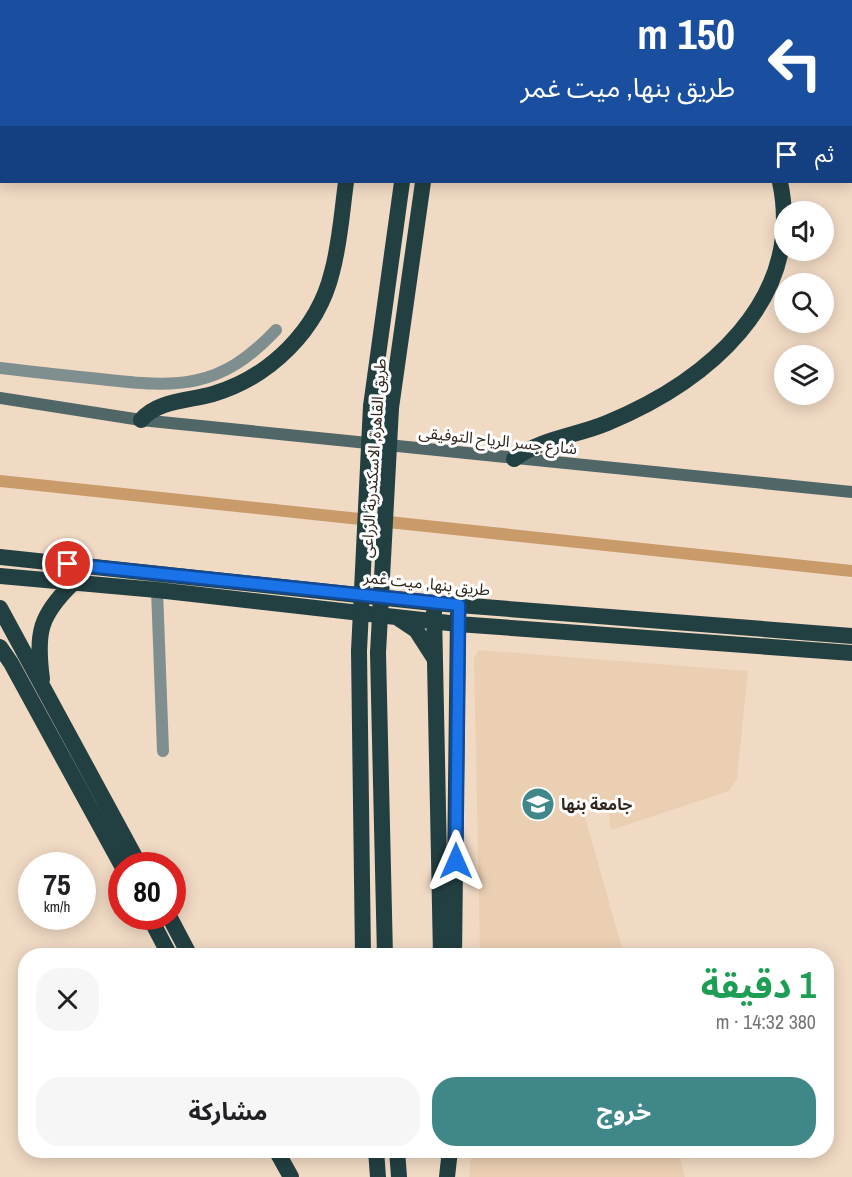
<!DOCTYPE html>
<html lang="ar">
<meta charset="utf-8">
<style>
:root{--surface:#fff;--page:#f6f6f6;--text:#202124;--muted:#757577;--accent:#3f8789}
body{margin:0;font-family:"Archivo Narrow","Noto Sans Arabic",sans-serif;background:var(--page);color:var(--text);direction:rtl;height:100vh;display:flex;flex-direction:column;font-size:22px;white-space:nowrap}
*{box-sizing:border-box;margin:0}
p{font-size:20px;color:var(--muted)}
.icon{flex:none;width:33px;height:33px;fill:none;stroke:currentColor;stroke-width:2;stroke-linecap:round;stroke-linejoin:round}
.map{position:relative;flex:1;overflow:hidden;direction:ltr}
.details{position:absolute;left:18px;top:948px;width:816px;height:210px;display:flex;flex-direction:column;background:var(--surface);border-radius:24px;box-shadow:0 3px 15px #0003;direction:rtl}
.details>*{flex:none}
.banner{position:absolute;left:0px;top:0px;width:852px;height:183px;box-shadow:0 3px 15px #0003;direction:rtl;background:#1a4fa0;color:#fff;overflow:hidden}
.controls{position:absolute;left:774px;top:201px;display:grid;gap:12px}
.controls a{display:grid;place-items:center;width:60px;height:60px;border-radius:50%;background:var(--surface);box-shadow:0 3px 15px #0003;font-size:30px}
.speed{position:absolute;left:18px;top:852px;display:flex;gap:12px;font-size:30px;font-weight:700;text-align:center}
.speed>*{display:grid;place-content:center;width:78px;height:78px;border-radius:50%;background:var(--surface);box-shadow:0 3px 15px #0003;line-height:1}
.speed small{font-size:15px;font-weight:400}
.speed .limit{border:9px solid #d22;background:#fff;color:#111}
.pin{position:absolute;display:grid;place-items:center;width:51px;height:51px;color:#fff;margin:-26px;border:3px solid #fff;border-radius:50%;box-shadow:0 2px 6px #0007}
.me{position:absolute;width:66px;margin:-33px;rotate:0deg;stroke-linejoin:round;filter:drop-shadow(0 0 4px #0008)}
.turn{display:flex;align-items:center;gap:21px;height:126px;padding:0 18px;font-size:27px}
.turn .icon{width:78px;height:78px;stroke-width:2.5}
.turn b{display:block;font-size:42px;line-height:51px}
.then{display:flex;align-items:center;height:57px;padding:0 18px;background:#0003;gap:12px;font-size:22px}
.round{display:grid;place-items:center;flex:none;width:63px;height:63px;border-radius:24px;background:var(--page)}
.head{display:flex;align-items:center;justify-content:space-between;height:102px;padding:0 18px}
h1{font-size:36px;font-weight:700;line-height:45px;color:#1e9e55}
.action{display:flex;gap:12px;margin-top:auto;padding:12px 18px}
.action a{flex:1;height:69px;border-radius:24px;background:var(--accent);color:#fff;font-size:24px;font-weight:700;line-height:69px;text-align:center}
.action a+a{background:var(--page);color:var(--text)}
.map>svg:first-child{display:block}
</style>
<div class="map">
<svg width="852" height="1177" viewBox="0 0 852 1177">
<rect width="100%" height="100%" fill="#f1dac4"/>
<path fill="#ebcfb3" d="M478,650L748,671L737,779L729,791L611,830L607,803L582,806L624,955H480L474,659Z
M472,1150L678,1151L685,1177H469Z"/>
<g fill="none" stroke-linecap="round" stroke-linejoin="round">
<path stroke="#c99b6b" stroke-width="12" d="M0,481L852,571"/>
<path stroke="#7f8e8e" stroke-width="12" d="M0,368C33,372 67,376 100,379C177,388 220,390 276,330
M157,590L163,751"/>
<path stroke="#516767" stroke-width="12" d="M0,398L141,420L852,492"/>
<path stroke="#224042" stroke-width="16" d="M386,2L387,0
M448,2V0
M475,2L476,0
M371,406L402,182
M391,408L423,182
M141,420C158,400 189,401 213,394C270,377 318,330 332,272C340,243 342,211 346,182
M514,459C542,438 576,436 607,423C706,382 805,301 780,182
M0,557L433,603L852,636
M0,576L157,590L458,624L852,653
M0,608L140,866
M434,612L441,956
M398,618L416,630L434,658
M0,647L11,663L122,866
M359,651L363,956
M378,653L385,956
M42,679C36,633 39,616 73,583
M149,916L170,956
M169,916L190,956
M454,956L458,614
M276,1150L291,1177
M376,1150L378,1177
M397,1150L399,1177
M447,1177L450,1150"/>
<path stroke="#224042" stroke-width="16" d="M359,651L371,406
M378,653L391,408"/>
</g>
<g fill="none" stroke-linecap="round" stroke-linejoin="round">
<g stroke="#114b97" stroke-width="15">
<path id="route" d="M68,564L459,605L456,861"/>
</g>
<use href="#route" stroke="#1a73e8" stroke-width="10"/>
</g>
<defs>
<g id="university-disc" transform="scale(1.725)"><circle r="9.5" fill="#3f8789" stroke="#fff"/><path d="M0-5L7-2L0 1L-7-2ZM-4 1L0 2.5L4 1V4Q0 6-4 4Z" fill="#fff"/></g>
</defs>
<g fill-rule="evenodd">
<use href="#university-disc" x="538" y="804"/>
</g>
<g text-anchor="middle" stroke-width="6" stroke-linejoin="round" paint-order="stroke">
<g font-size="16" fill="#2f261e" stroke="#fff">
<text transform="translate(498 440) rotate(6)" y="6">شارع جسر الرياح التوفيقى</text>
<text transform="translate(373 458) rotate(-86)" y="6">طريق القاهرة, الاسكندرية الزراعى</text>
<text transform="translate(427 583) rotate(6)" y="6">طريق بنها, ميت غمر</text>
</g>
<g font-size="16" font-weight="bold" fill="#2f261e" stroke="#fff" text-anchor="start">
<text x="561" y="810">جامعة بنها</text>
</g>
</g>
</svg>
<div class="controls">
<a><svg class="icon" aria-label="sound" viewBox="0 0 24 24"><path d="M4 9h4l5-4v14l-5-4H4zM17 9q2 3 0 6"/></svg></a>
<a><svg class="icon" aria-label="search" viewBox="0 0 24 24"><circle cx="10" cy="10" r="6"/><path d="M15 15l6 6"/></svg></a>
<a><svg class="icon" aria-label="layers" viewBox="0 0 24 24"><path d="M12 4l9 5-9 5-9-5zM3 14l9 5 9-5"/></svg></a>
</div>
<div class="speed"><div>75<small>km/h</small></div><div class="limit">80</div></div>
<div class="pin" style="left:68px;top:564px;background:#d93025"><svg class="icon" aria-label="arrive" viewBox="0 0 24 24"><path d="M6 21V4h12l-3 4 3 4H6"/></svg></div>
<svg class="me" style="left:456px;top:861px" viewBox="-20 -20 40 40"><path d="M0-17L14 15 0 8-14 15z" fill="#1a73e8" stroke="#fff" stroke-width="4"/></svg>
<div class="banner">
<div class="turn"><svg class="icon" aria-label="left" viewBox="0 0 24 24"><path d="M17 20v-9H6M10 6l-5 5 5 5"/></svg><div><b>150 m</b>طريق بنها, ميت غمر</div></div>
<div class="then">ثم<svg class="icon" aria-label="arrive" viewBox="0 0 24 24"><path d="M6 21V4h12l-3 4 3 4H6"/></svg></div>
</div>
<section class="details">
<div class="head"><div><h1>1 دقيقة</h1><p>380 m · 14:32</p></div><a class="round"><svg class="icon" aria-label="close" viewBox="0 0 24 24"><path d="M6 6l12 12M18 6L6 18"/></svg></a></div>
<div class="action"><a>خروج</a><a>مشاركة</a></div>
</section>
</div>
